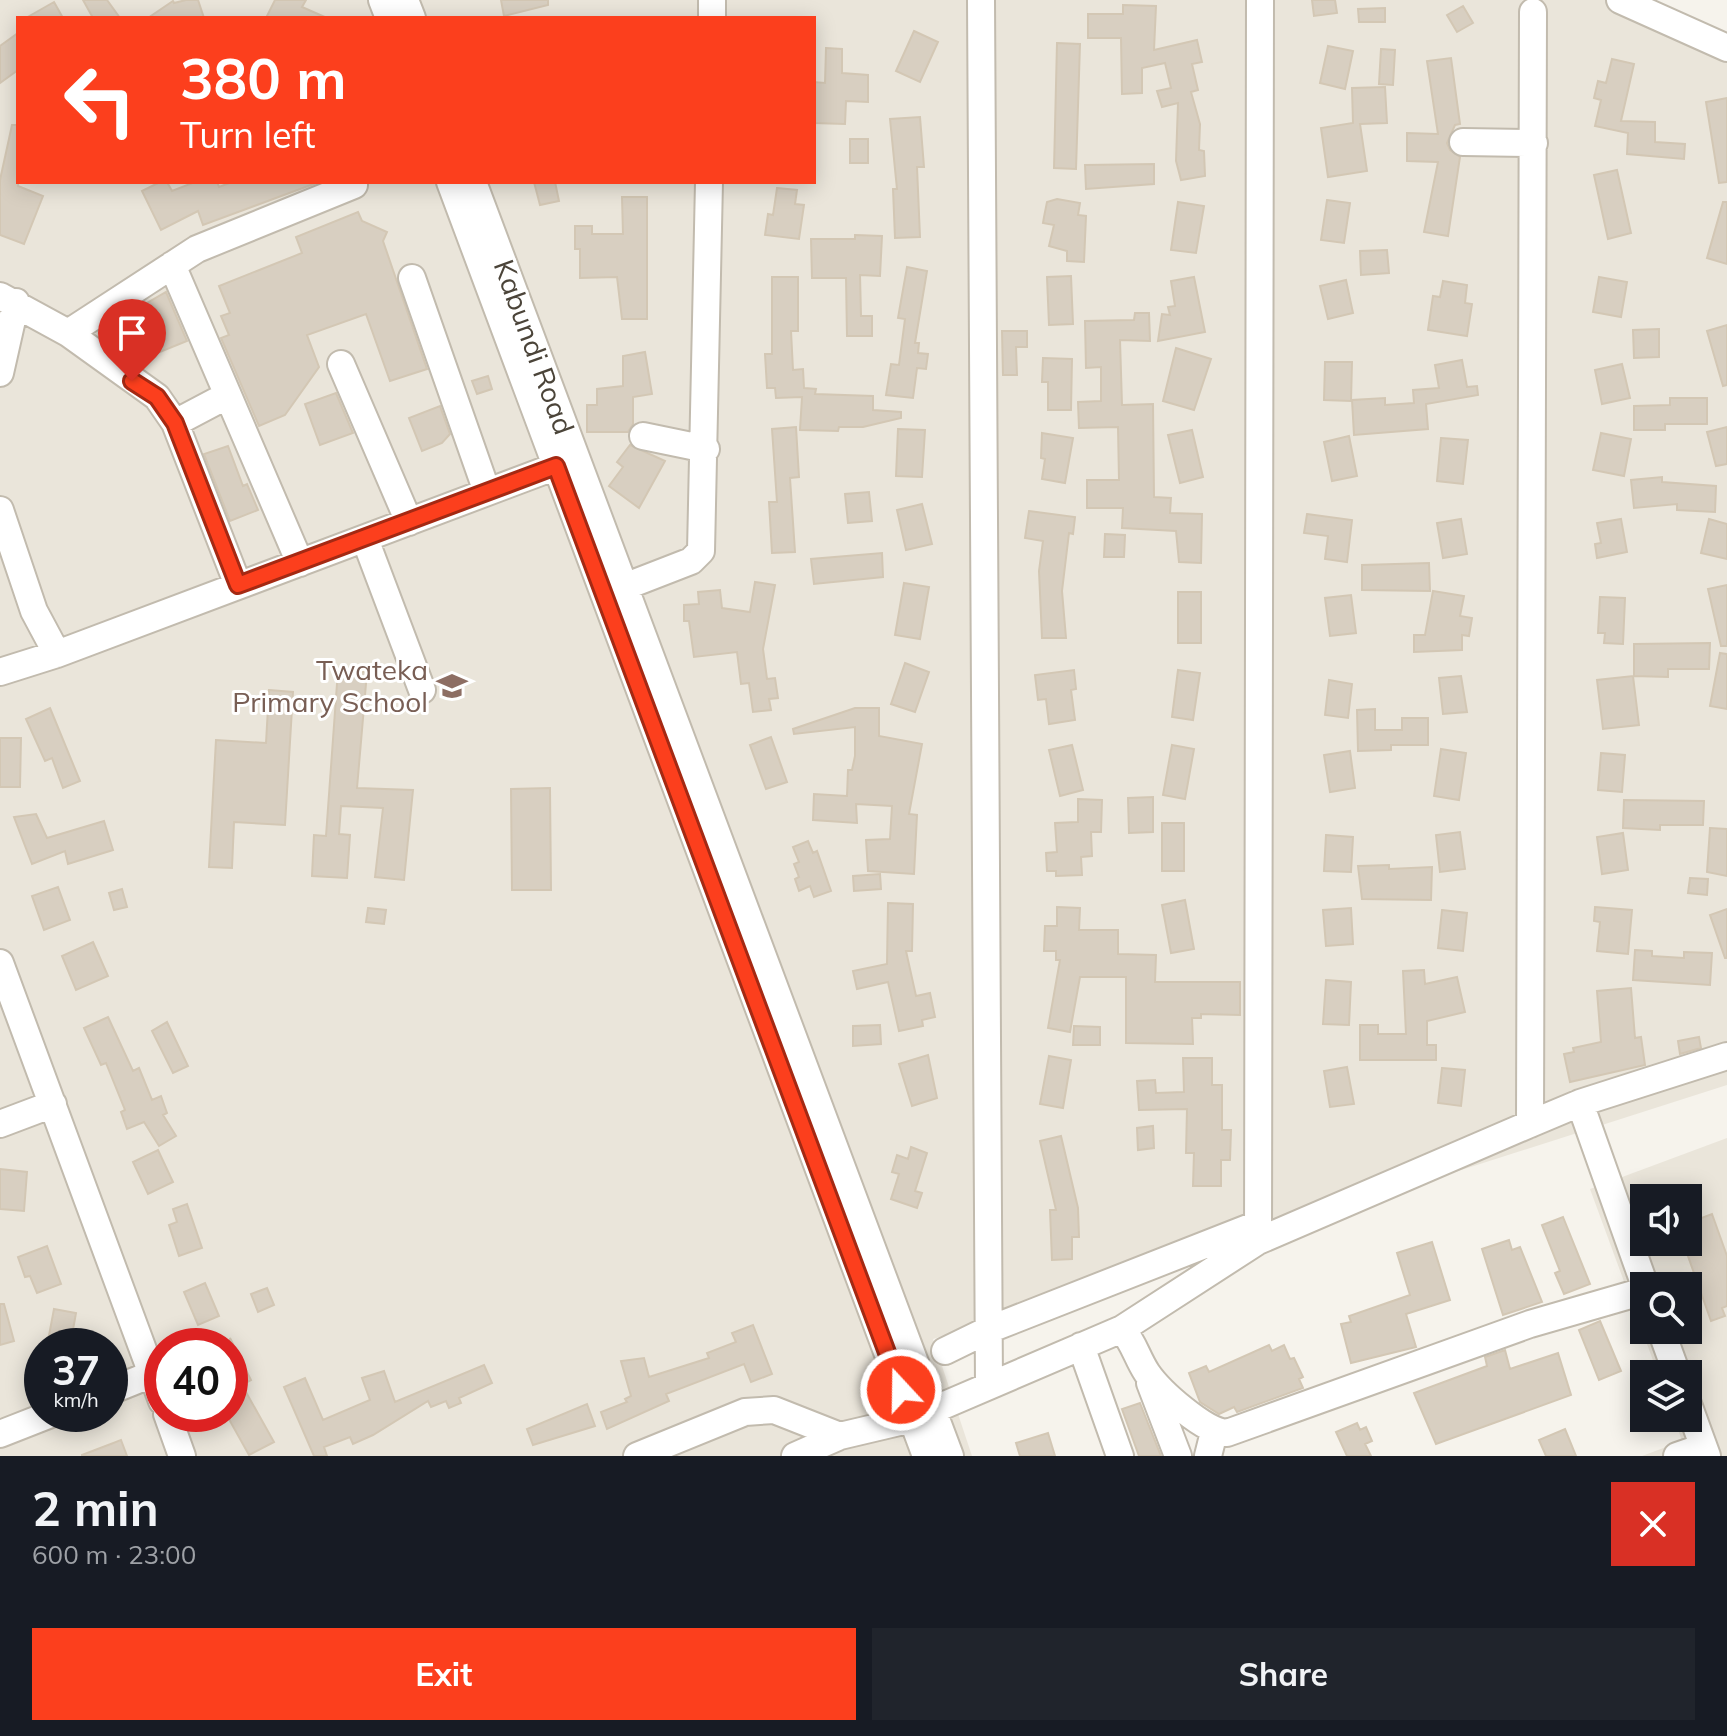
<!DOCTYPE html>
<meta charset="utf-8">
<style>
:root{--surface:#171b24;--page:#20242c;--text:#f1f3f6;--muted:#9ea1a6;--accent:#fc3f1d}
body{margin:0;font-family:Mulish,sans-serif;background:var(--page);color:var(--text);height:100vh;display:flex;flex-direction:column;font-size:30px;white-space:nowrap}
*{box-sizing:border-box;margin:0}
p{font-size:26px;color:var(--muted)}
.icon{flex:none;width:44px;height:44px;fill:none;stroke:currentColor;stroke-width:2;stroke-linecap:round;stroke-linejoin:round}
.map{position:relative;height:1456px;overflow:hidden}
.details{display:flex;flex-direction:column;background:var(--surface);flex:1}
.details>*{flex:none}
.hud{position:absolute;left:16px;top:16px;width:800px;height:168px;border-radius:0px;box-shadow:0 4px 20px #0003;background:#fc3f1d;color:#fff;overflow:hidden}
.tools{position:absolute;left:1630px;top:1184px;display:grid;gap:16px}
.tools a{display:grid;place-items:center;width:72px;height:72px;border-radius:0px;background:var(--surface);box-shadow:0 4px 20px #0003;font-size:40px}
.speed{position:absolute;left:24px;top:1328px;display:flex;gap:16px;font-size:40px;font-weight:700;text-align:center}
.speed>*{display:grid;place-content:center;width:104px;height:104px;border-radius:50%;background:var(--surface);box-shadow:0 4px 20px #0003;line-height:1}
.speed small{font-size:20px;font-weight:400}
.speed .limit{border:12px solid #d22;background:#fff;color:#111}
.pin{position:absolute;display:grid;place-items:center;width:68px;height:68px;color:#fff;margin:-82px -34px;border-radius:50% 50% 50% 0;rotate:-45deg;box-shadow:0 0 8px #0007}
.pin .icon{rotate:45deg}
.me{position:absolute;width:88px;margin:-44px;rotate:339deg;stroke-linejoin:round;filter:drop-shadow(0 0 6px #0008)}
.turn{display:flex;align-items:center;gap:28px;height:168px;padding:0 32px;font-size:36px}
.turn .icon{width:104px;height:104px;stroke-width:2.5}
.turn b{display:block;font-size:56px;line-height:68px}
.round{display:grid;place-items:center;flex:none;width:84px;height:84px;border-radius:0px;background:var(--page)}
.head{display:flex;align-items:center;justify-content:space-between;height:136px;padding:0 32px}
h1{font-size:48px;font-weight:700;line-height:60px}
.cta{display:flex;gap:16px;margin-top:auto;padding:16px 32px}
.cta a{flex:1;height:92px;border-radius:0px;background:var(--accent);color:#fff;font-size:32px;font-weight:700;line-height:92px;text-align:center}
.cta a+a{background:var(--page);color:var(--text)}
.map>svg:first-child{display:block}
</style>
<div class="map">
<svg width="1727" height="1456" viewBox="0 0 1727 1456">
<rect width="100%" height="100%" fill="#f6f3ec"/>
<path fill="#eae5da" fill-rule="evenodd" d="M0,0H1638L1727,46V1085L933,1339L972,1456H0ZM18,18H814V182H18ZM42,1346H110V1414H42ZM162,1346H230V1414H162Z
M1727,1138V1456H1642L1682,1441L1674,1418H1688V1374H1658L1590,1189ZM1644,1198H1688V1242H1644ZM1644,1286H1688V1330H1644Z"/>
<path fill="#d8cfc1" stroke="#d3c7b4" stroke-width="2" d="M83,0H107L120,18H93Z
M186,0H198L204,18H148L173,1L174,3Z
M275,0H306L302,7L327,18H266Z
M501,0H548V5L504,16Z
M1312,0H1335L1337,13L1314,16Z
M54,2L63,18H26Z
M1123,5L1156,6L1154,50L1197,40L1202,62L1192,64L1198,90L1191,92L1200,124L1199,150L1204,151L1205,176L1181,180L1176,161L1178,103L1162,107L1157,91L1171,88L1165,63L1142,68V93L1122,94L1121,38H1088V14H1123Z
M1463,6L1473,23L1457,32L1447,15Z
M1385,8V22H1359L1358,9Z
M914,31L938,42L920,82L896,71Z
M18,33V70L0,83V46Z
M1057,43L1080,44L1076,169L1054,168Z
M1328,46L1353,51L1345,89L1320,83Z
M826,48L842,49V73L868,75V102L846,101L845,124L814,123V82L825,83Z
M1381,49L1395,50L1393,85L1379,84Z
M1451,58L1460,124L1455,125L1447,143L1450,150L1460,157L1448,236L1424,232L1438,162L1407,161V133L1438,134L1427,61Z
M1612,59L1634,64L1621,121L1655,122V142L1685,144L1684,159L1627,154L1628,133L1595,126L1601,100L1594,98L1598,81L1606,83Z
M1385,87L1387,123L1360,124L1367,171L1328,177L1321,128L1353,123L1352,88Z
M1727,98V182L1719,183L1706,102Z
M920,117L924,167H917L920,237L895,238L893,189H897L890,119Z
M12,125H18V186L43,196L24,244L0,235V180Z
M850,139H868V163H850Z
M1154,164V184L1086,189L1085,165Z
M1617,170L1631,233L1608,239L1594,175Z
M160,182H167L172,191L195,182H217L219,187L232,182H319L203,225L198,211L161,230L142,191Z
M534,182H555L559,201L540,205Z
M777,188L797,190L795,204L804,205L799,239L765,235L768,214L773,215Z
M622,197H647V319H622L617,277L580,278V249H575V226H592V234H623Z
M1057,199L1080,203L1078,215L1086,216L1084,262L1067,261V251L1049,246L1054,225L1043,223L1044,217L1047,202Z
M1327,200L1350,203L1344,243L1321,240Z
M1178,202L1204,206L1196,253L1171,250Z
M1723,202H1727V264L1707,258Z
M358,212L362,221L387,232L383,241L427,369L390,381L366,314L307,335L319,367L285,415L259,426L221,338L229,335L221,316L230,313L219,286L302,253L296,237Z
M855,235L882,236L880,276L860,275L861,316H872V336H847L846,278H812L811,239H855Z
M1387,250L1389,273L1361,275L1360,251Z
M907,267L927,271L915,343H919L918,353L928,354L926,369L917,368L913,398L886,395L891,364L899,365L905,319L898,318Z
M1071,276L1073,324L1049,325L1047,277Z
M772,277H798V331H791L793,370L803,369L804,388L816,389L815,394L873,396V410L901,412V418L863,427H839L838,431L800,430L802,397L776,398L775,388H767L765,354H772Z
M1194,277L1205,332L1158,341L1162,314L1170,315L1168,307L1175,306L1171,281Z
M1599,277L1627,282L1621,317L1593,312Z
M1346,280L1353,313L1328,319L1320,286Z
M1443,281L1467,285L1465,303L1472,304L1467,336L1428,330L1433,296L1440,297Z
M166,292L187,341L135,362L122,352L111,324Z
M1135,313H1149L1150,341L1120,340L1122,405L1153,404L1154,497L1171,498L1170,513L1202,514L1201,563L1179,562L1176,531L1122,528L1123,508H1087V480H1119L1118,427L1079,428L1078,402L1101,401V367L1086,368L1085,321L1134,320Z
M1727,325V385L1723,386L1707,331Z
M1659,329V357L1634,358L1633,330Z
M1002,331H1027V347H1016L1017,375H1003Z
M1176,348L1211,359L1194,410L1163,401Z
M645,352L652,394L633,397V424L628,432H587V405H597V389L623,386V356Z
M1043,358L1072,359L1071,410H1048V382H1042Z
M1462,360L1467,387L1477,386L1478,395L1426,404L1428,429L1354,435L1352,400L1385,398V405L1414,403L1413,390L1439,388L1435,365Z
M1325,362H1352L1351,401L1324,400Z
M1622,364L1630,398L1602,404L1595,370Z
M488,376L492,389L477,394L472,381Z
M336,393L353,433L320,445L305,404Z
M1670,398H1707V424H1665V430H1634V406L1670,405Z
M440,406L450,434L442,443L422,451L409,418Z
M796,427L799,477L790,478L795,552L772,553L769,502H777L772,429Z
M1727,427V464L1716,466L1707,432Z
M898,429L925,430L922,477L896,476Z
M1192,430L1203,477L1180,483L1168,435Z
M1042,433L1073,438L1065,483L1042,479L1045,459L1041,458Z
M1601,433L1631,439L1624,476L1593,470Z
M1349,436L1357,476L1332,481L1324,442Z
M1441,438L1468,440L1463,484L1437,481Z
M630,445L665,461L639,508L609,486L623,467L617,462Z
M228,446L243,486L247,484L258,510L230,521L204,454Z
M1662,477V482L1716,486L1715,512L1677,510V504L1634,508L1631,480Z
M869,492L872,521L848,523L845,494Z
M922,504L932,544L906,550L897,510Z
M1029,511L1075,517L1073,534L1069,533L1062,591L1066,638H1042L1039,571L1043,541L1025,538Z
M1307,514L1352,520L1347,562L1325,559L1328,536L1304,533Z
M1461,519L1467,554L1443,558L1437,523Z
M1621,519L1627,552L1597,558L1595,544L1601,543L1597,523Z
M1709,519L1727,524V559L1701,553Z
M1105,534L1125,535L1124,557H1104Z
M882,553L883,577L814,584L811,559Z
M1429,563L1430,591L1362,590V565Z
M755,582L775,585L763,649L767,679L775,678L778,698L769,699L771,710L753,712L749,683L741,684L737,652L694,657L689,621H684V605L699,604L698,592L720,590L722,608L750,612Z
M904,583L929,587L920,639L895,635Z
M1727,585V646H1721L1708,589Z
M1433,591L1464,596L1460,616L1472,618L1469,636L1462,635V650L1414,652V635H1425Z
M1178,592H1201V643H1178Z
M1351,595L1356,633L1330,636L1325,598Z
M1600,597L1625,598L1623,644L1604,643L1605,633H1598Z
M1710,643L1709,669H1668V677L1634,676V644Z
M1720,653L1727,654V709L1710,706Z
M905,663L929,672L915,712L891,704Z
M338,670L367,672L357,788L413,790L404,880L375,877L383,808L341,806L339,834L350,835L347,878L312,876L314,835L326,836Z
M1074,670L1076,689L1071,690L1075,720L1049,724L1046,699L1038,700L1035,675Z
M1178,670L1200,673L1193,720L1172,717Z
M1461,676L1467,712L1443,714L1439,678Z
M1633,676L1639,725L1603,729L1597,680Z
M1329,680L1352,684L1348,718L1325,715Z
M269,690L293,692L285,825L234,822L232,868L209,867L216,740L266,743Z
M50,708L80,781L63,788L52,758L45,761L26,719Z
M855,708H879V736L922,744L909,814L917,815L914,874L868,871L866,840L890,839L892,806L856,804L857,823L813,820L814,794L847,796L848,770H852L855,756V727L794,734L793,729Z
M1375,709V730H1402V718H1428V745H1391V750L1358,751L1357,710Z
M771,737L787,782L766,789L750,745Z
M0,738H21L20,787H0Z
M1072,745L1083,790L1060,796L1049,750Z
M1172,745L1194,749L1185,799L1163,795Z
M1441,749L1466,753L1459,800L1434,796Z
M1350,751L1355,788L1330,792L1324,755Z
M1601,753L1625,755L1622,792L1598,790Z
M550,788L551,890H512L511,789Z
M1153,797V832L1129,833L1128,798Z
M1078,799L1102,800L1101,832H1091L1092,856L1081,857L1082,875L1056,876V871H1047L1046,853L1057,852L1055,823L1078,822Z
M1624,800L1704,801L1703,825H1660V830L1623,828Z
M36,814L47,838L104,821L113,850L68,864L65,851L32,864L14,817Z
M1162,823H1184V871H1162Z
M1710,828L1727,829V876L1707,872Z
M1460,832L1465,869L1440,872L1436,835Z
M1623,833L1628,870L1602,874L1597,837Z
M1326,835L1353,837L1351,872L1324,871Z
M808,841L813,853L817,851L831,891L814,897L810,886L799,891L795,879L799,877L794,864L799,862L793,847Z
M1389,865V869L1432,867L1431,900L1362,899L1358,866Z
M880,874L881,889L854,891L853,876Z
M1690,878L1708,879L1707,895L1688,893Z
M58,887L70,920L44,930L32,896Z
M122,889L127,907L114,910L109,893Z
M1185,900L1194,949L1171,953L1162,905Z
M888,903L913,904L912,951H906L916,996L930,993L935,1017L922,1020L923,1026L899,1031L888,982L857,989L853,971L887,964Z
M1057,907L1080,908L1079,930H1118V954L1156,955L1155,982H1240V1015L1201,1014V1018H1192L1193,1044L1126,1043V977H1080L1070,1032L1048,1028L1060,960H1056V951H1044L1045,926H1057Z
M1595,907L1632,910L1628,954L1597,951L1600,922L1594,921Z
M368,908L386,910L384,924L366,922Z
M1351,908L1353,944L1326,946L1323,910Z
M1727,909V958H1725L1710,915Z
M1442,910L1467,913L1463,951L1438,948Z
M93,942L108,976L76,990L62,956Z
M1635,950L1652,951V956L1684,958V952L1712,953L1710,985L1633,980Z
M1424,970L1425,984L1457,977L1465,1012L1427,1021V1045H1436V1060H1360V1025H1378V1034H1406L1403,971Z
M1326,980L1351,982L1349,1025L1323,1024Z
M1631,988L1635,1038L1641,1037L1645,1065L1570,1082L1564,1054L1574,1052L1573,1048L1601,1042L1597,991Z
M108,1017L133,1071L139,1068L152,1100L161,1096L167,1113L163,1115L176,1136L159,1146L144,1122L127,1129L121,1112L125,1110L106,1063L101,1065L84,1028Z
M167,1022L188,1066L173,1073L152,1031Z
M880,1025L881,1044L853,1046V1026Z
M1074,1026L1100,1027V1045H1073Z
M1699,1037L1701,1048L1680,1054L1678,1041Z
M928,1055L937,1098L912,1106L899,1064Z
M1049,1056L1071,1060L1063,1108L1040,1104Z
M1183,1058H1212V1085H1222V1130H1231L1230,1160H1221V1186H1193L1194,1153H1186L1187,1109L1139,1110L1137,1081L1155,1080L1156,1093L1184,1092Z
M1347,1067L1354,1104L1330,1107L1324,1071Z
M1442,1068L1465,1070L1461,1106L1438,1103Z
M1153,1126L1154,1148L1138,1150L1137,1128Z
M1061,1136L1078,1208L1079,1237H1072V1259L1052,1260L1050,1210H1056L1040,1141Z
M911,1147L927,1153L915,1191L922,1193L917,1208L891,1199L899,1174L892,1172L897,1155L908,1159Z
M158,1150L173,1182L148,1194L133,1162Z
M0,1169L27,1172L24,1211L0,1209Z
M187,1204L202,1248L179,1256L169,1225L177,1222L173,1209Z
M1712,1214L1727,1256V1306L1722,1308L1725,1316L1711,1321L1683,1242H1688V1230L1698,1226L1696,1220Z
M1563,1217L1590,1284L1564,1294L1555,1273L1560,1271L1542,1225Z
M1509,1240L1512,1250L1520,1247L1542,1302L1503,1315L1482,1249Z
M1432,1242L1450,1300L1406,1314L1416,1347L1351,1363L1341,1324L1351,1322L1349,1316L1410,1295L1397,1253Z
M47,1246L61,1284L37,1293L30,1276L25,1277L18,1257Z
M205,1283L219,1316L198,1325L184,1292Z
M267,1288L274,1305L258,1312L251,1294Z
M0,1304H4L14,1341L0,1345Z
M54,1309L76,1313L70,1346H47Z
M1600,1321L1621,1371L1599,1380L1579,1330Z
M753,1325L772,1374L751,1382L744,1364L666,1394L669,1401L607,1429L601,1412L627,1402L625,1399L631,1396L621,1361L644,1358L649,1377L709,1358L707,1353L736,1342L732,1333Z
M230,1338L251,1380L242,1385L274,1442L249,1455L230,1421Z
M1269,1345L1272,1351L1284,1345L1290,1359L1294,1358L1303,1377L1299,1379L1303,1388L1237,1412L1234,1407L1219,1414L1200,1402L1189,1373L1206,1366L1209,1372Z
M1505,1350L1510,1369L1558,1353L1571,1395L1436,1444L1414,1393L1487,1366L1485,1357Z
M484,1365L492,1383L459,1398L461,1403L449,1408L446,1401L431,1407L428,1401L373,1435L353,1444L350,1437L324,1447L327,1456H314L284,1387L305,1378L323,1420L370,1400L362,1378L384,1371L395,1402Z
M1140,1403L1161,1456H1139L1122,1409Z
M587,1404L595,1426L533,1445L527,1429Z
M1357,1423L1360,1430L1366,1427L1372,1441L1365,1444L1371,1456H1347L1336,1432Z
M1565,1429L1576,1456H1546L1539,1440Z
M1048,1433L1055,1456H1020L1016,1443Z
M121,1440L127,1456H82V1455Z"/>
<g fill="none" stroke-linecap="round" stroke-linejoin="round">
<g stroke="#c2bbae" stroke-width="30">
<path id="minor" d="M382,0L389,18
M405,0L412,18
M981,0L989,1385
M1620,0L1727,48
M712,18V0
M1463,142L1534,143
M450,182L926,1456
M473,182L950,1456
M172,265L300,563
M412,278L487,492
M0,296L68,333L157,397L175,423L238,585
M68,333L197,249L354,185
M341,364L409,522
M0,373L16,302
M175,423L228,395
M643,436L706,449
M0,510L34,611L57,654
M365,539L422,690
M624,587L691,561L701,551L709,182
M0,672L57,654L570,461
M0,963L162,1401
M1580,1103L1645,1286
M0,1124L53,1104
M1530,1124L1533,12
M1258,1241L1260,0
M1122,1329C1134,1343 1137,1358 1147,1373C1160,1392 1205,1432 1227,1433L1530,1324L1644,1291
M1661,1330L1677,1374
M1081,1346L1120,1456
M945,1351L988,1330L1258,1224
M1150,1383L1178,1456
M110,1391L152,1374
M1688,1404L1707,1456
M167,1414L182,1456
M0,1434L51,1414
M637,1456L745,1412L774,1410L840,1436
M795,1456L840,1436L912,1419L1122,1329L1258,1241L1530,1124L1580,1103L1727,1056
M1208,1456L1214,1432
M1677,1456L1703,1447"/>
</g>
<use href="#minor" stroke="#fff" stroke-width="26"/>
</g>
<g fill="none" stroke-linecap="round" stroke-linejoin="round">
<g stroke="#a42913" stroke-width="20">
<path id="route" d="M132,381L157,397L175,423L238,585L556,466L901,1390"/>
</g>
<use href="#route" stroke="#fc3f1d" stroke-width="14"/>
</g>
<defs>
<g id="school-bare" transform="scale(2.4)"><path d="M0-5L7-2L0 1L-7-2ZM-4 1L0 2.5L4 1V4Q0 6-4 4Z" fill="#8d6e63" stroke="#fff" stroke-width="2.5" paint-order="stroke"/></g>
</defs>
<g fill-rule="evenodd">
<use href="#school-bare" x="452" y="686"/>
</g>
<g text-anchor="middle" stroke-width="6" stroke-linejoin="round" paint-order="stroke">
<g font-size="28" fill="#4b4439" stroke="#fff">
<text transform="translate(534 347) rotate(70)" y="10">Kabundi Road</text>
</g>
<g font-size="28" fill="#785e54" stroke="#fff" text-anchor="end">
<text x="428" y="680">Twateka<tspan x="428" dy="32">Primary School</tspan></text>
</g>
</g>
</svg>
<div class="tools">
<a><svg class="icon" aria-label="sound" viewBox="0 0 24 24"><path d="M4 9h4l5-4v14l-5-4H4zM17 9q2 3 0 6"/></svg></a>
<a><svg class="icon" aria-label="search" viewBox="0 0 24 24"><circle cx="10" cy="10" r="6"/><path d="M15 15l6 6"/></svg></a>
<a><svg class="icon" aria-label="layers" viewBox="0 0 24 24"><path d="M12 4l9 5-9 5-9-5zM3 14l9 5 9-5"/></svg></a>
</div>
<div class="speed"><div>37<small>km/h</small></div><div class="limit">40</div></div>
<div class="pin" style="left:132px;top:381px;background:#d93025"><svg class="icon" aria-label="arrive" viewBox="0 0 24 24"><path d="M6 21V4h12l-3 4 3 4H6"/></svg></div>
<svg class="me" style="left:901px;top:1390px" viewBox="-20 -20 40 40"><circle r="17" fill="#fc3f1d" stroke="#fff" stroke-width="3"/><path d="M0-11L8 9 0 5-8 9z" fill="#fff"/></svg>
<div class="hud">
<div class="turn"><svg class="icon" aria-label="left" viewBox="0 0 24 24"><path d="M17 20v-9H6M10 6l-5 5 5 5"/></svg><div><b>380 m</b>Turn left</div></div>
</div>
</div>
<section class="details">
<div class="head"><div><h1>2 min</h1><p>600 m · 23:00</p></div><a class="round" style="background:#d93025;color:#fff"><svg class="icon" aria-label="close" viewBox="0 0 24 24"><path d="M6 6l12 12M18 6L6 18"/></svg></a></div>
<div class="cta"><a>Exit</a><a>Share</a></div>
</section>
